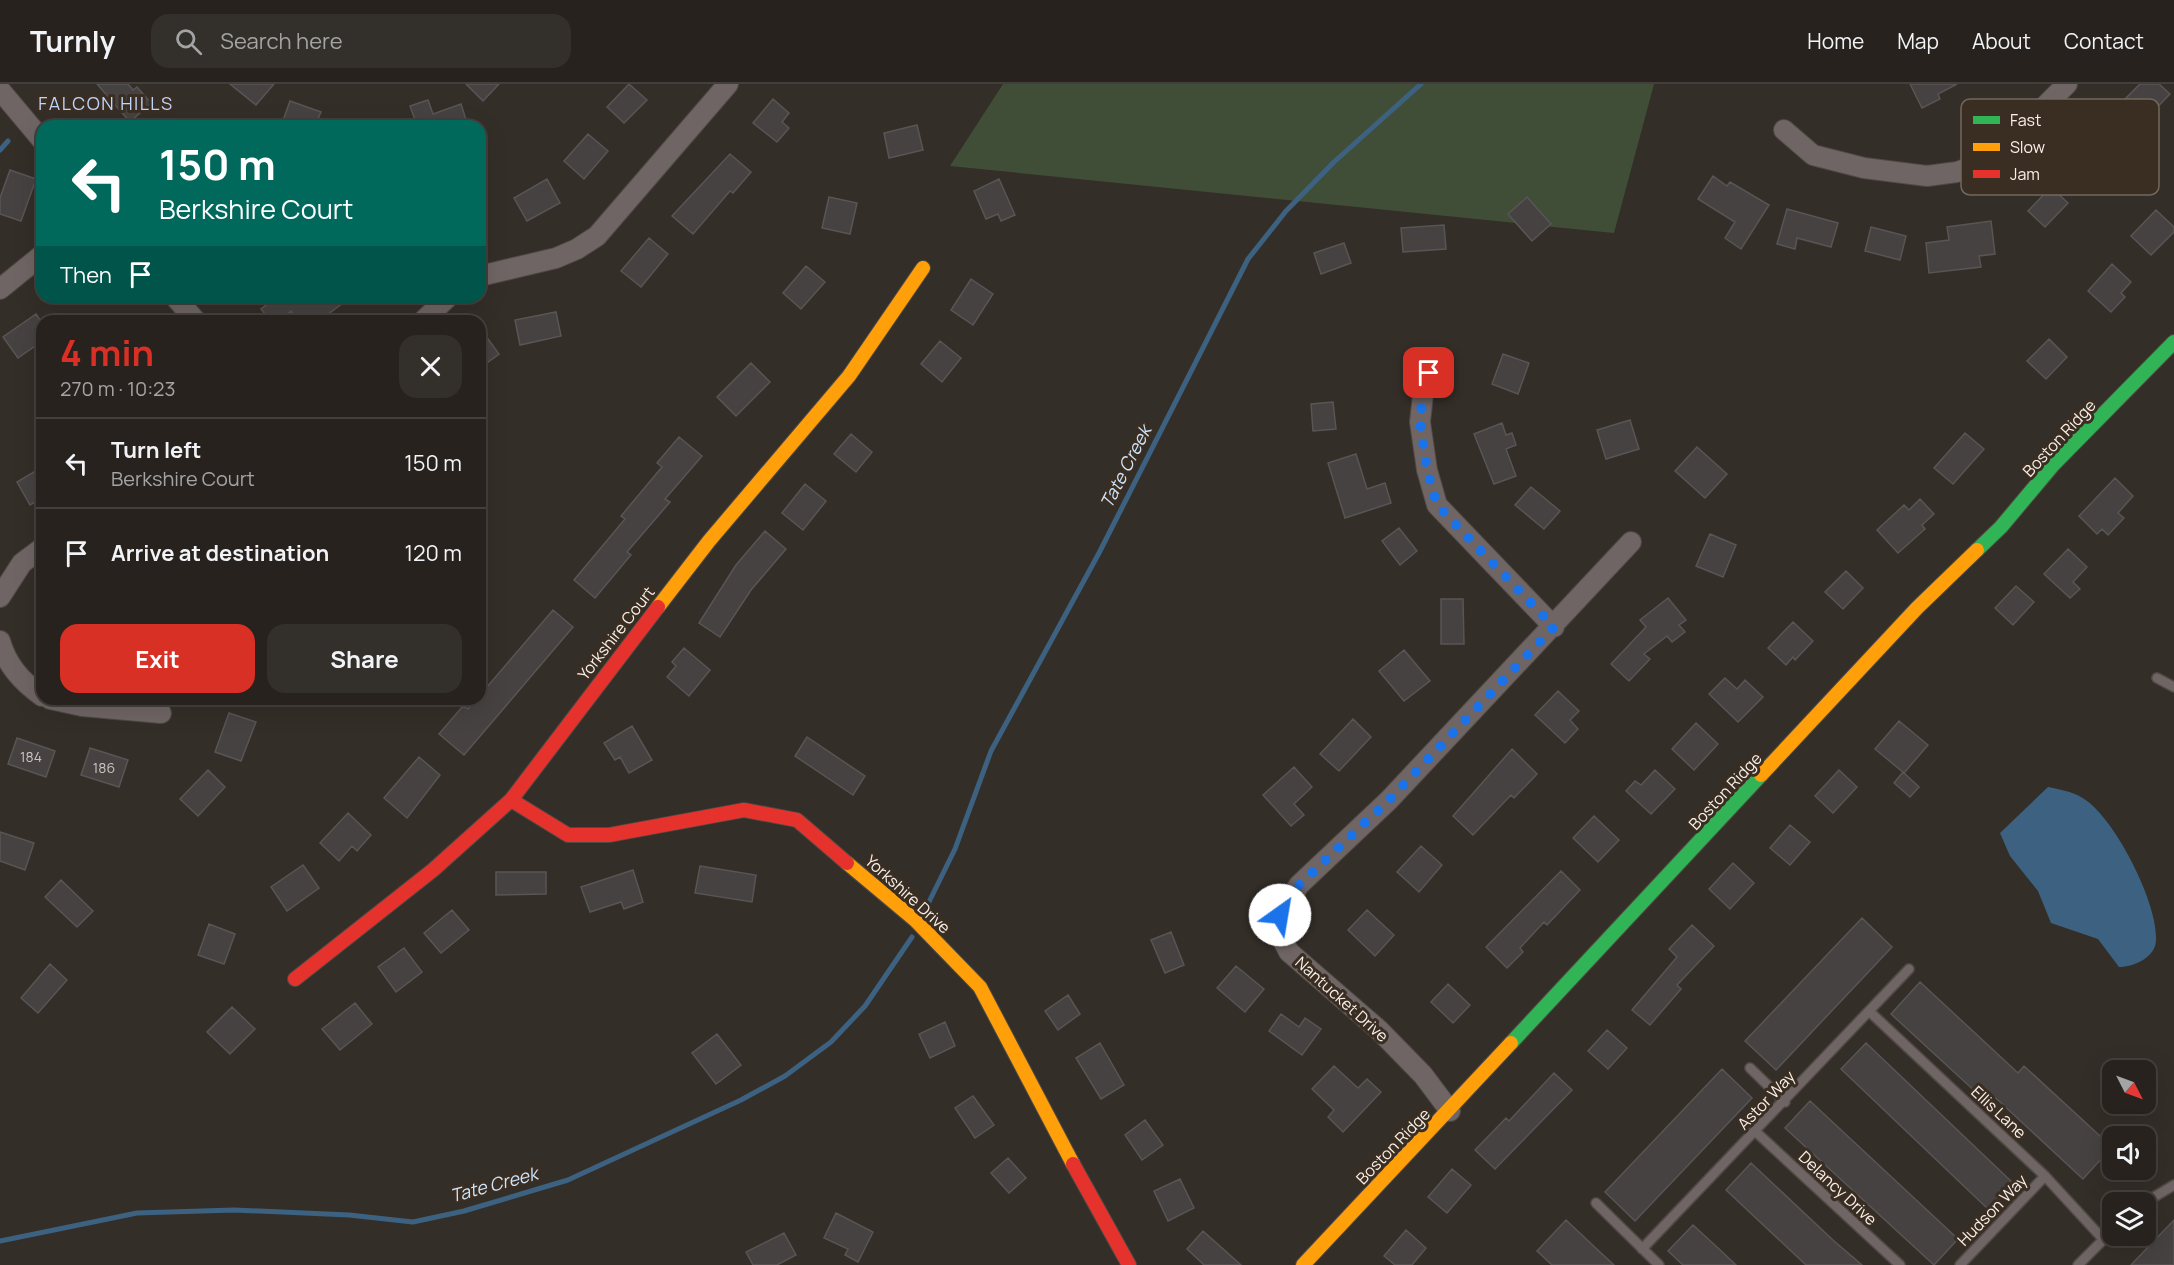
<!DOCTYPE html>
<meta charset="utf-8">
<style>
:root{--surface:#27221e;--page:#332f2b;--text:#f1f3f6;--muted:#a4a4a4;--line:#433f3c;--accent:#d93025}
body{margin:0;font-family:Manrope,sans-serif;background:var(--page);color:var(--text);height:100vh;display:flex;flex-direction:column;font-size:22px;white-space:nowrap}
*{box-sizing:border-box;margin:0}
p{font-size:20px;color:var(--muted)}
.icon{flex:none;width:33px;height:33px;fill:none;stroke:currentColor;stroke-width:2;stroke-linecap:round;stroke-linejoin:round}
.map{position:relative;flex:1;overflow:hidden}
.drawer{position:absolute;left:36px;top:231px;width:450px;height:390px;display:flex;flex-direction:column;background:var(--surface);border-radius:18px;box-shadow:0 6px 24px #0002,0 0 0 2px var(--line)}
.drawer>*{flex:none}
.guide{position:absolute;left:36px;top:36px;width:450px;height:183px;border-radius:18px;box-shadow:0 6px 24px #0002,0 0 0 2px var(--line);background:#00695c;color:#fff;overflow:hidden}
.needle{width:39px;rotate:132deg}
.tools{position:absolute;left:2102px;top:976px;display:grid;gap:12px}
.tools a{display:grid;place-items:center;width:54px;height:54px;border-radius:12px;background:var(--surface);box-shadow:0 6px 24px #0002,0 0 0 2px var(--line);font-size:30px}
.pin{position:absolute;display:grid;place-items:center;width:51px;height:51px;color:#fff;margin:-26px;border-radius:12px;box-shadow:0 3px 9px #0006}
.me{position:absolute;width:66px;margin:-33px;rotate:32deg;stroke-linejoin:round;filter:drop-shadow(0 0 4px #0008)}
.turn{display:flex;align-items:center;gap:21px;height:126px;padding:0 24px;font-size:27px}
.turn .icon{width:78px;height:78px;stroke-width:2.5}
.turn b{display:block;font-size:42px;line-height:51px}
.then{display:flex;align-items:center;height:57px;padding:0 24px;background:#0003;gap:12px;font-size:22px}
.round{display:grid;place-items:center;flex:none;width:63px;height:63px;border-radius:18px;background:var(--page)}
.head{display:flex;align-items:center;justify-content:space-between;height:102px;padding:0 24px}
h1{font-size:36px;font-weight:700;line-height:45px;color:var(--accent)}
.cta{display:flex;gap:12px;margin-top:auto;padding:12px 24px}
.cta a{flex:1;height:69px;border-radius:18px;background:var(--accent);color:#fff;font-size:24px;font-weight:700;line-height:69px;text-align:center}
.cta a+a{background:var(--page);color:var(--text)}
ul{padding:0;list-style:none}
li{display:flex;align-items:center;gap:18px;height:90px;padding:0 24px;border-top:2px solid var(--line)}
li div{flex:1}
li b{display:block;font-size:22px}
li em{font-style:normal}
header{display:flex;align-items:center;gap:36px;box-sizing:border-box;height:84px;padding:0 30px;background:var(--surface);border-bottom:2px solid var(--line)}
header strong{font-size:28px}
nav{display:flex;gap:33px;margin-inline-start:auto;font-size:21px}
.search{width:420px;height:54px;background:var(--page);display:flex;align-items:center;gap:15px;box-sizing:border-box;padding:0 21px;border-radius:18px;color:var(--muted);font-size:22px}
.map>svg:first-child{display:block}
</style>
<header>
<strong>Turnly</strong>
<div class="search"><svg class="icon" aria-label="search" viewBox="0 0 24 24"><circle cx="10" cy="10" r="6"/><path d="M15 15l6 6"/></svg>Search here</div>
<nav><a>Home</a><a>Map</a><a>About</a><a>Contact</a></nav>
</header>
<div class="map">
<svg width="2174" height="1181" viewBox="0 0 2174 1181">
<rect width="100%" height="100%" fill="#342e28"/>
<path fill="#404e37" d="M1003,0H1654L1614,149L950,82Z"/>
<path fill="#3d6281" d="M2048,703C2062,706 2076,708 2087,717C2116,738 2158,819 2156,856C2156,873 2134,883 2119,883L2098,855L2051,839L2038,807L2010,772L2000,749Z"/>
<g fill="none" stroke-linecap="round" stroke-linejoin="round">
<path stroke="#3d6281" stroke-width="5" d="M0,66L8,57
M925,826L955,765L991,667L1099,469L1248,175L1286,127L1334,78L1421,0
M0,1157L137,1129L234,1126L349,1131L413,1138L464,1127L568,1096L741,1016L785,992L831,958L865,922L912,853"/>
</g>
<path fill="#464242" stroke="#595555" stroke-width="1.5" d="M97,0H128L133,6L137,3L151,19L130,38Z
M230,0H274L256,21Z
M466,0H499L483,17Z
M629,0L647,16L624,39L607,23Z
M1910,0H1957L1938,10L1940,15L1922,24Z
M2140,0H2159L2170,10L2145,36L2124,16Z
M773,15L789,29L782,38L789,44L777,58L753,39Z
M428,16L433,30L461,20L468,42H405L415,36L410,22Z
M290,17L321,28L315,42H281Z
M917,41L923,66L889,74L884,49Z
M588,50L608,67L584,95L564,77Z
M730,70L751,88L733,109L730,107L693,150L672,132Z
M10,86L36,95L21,137L0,130V114Z
M1713,92L1727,102L1730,98L1769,121L1741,165L1725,154L1735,138L1698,115Z
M547,95L560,119L527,137L514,114Z
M999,95L1015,131L1001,137L998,130L986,135L974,107Z
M2051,103L2068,119L2045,143L2028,127Z
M829,113L857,119L850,150L822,144Z
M1527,113L1551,140L1532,157L1508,130Z
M1787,125L1838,139L1831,163L1797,154L1795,165L1777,160Z
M2156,126L2174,143V148L2151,171L2131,152Z
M1991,137L1995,170L1979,172L1981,183L1929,189L1926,159L1949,156L1947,143Z
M1444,141L1446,165L1403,168L1401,144Z
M1871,143L1906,152L1900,176L1865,167Z
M649,154L668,170L641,203L621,187Z
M1344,159L1351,179L1321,190L1314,169Z
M2112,180L2131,198L2121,209L2125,213L2111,228L2088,207Z
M806,182L825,198L801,225L783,209Z
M971,195L993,210L973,241L951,226Z
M277,213H351L319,237H298L291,227L278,237H270L261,225Z
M556,228L561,252L520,261L515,236Z
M36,230L42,239V257L18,274L3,253Z
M480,244L499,270L480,284Z
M2049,255L2067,273L2046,295L2027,277Z
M940,257L961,274L942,298L921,280Z
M1503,270L1529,279L1518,310L1492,300Z
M751,279L770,298L736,332L717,313Z
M1333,318L1336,345L1313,347L1311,320Z
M1630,336L1639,365L1606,375L1597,346Z
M1502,339L1506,351L1512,349L1516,361L1506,365L1516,392L1494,400L1474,350Z
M1965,349L1984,365L1953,400L1934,384Z
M851,350L872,368L856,388L834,370Z
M679,353L702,372L665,415L670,418L627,468L631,471L595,514L574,496L625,435L621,432L662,383L657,379Z
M1697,363L1727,390L1705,414L1675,387Z
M1356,370L1367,405L1385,399L1391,419L1345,434L1328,379Z
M42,383V414L30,421L17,398Z
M2115,394L2133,412L2118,429L2124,434L2108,451L2102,445L2097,450L2079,432Z
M805,400L826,417L803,446L782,429Z
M1531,403L1560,427L1544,445L1515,421Z
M1920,415L1934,430L1922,441L1925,445L1898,469L1877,446L1904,421L1909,426Z
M1399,444L1417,467L1400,481L1382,457Z
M765,447L786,465L751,506L720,553L699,539L736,481Z
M1710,450L1736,461L1723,493L1696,482Z
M2068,465L2087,483L2073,498L2080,505L2070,514L2044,490Z
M1846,487L1863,504L1843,525L1825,508Z
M2016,502L2034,518L2013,541L1995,524Z
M1668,514L1686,536L1679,541L1685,548L1672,558L1667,552L1644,570L1650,575L1629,597L1611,580L1646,543L1640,536Z
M1441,515H1463L1464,560H1441Z
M553,526L573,543L464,671L439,650L463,622L468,625L476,615H480V611Z
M1793,538L1813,557L1795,576L1793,573L1786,581L1768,564Z
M684,564L710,586L689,612L667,593L676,582L672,578Z
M1404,566L1430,597L1404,617L1379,587Z
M1725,594L1737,605L1745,596L1763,613L1738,638L1709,610Z
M1558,607L1579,627L1570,636L1578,645L1565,659L1535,631Z
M229,629L256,638L241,677L215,668Z
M1353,635L1371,653L1339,687L1320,670Z
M1899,637L1928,661L1904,689L1875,665Z
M1696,639L1718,660L1694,686L1672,665Z
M632,642L652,676L629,689L620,673L615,676L604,659Z
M807,653L865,692L853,711L795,672Z
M17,654L55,667L46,693L8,680Z
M90,664L128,676L119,703L81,691Z
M1512,665L1537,690L1514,714L1511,711L1473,751L1453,732Z
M419,673L440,691L407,734L384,714Z
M1294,683L1312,703L1294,720L1304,731L1291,742L1263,711Z
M208,686L225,703L198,732L180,715Z
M1655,686L1675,705L1651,730L1626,707L1635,697L1641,701Z
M1839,686L1857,703L1833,729L1815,712Z
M1903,688L1919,703L1910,713L1894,699Z
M348,729L371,751L357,767L352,762L339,777L320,759Z
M1594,732L1619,756L1598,778L1573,754Z
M1790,741L1810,758L1790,781L1770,764Z
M0,748L34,759L25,786L0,777Z
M1421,762L1442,781L1419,808L1397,788Z
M1733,779L1754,799L1730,825L1709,805Z
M303,781L319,804L287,827L271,803Z
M700,782L756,791L752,818L695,809Z
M633,786L643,818L624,825L621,818L590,828L581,803Z
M1561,787L1580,806L1547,841L1544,838L1520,864L1523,868L1507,884L1486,863Z
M496,788H546V810L496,811Z
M61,796L93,827L77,843L45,813Z
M452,826L469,846L441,869L424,849Z
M1367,826L1394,851L1375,872L1348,846Z
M1862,834L1892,863L1776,986L1745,957Z
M209,840L235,850L224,880L198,871Z
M1692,841L1714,862L1677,901L1681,905L1650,941L1632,926L1677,873L1669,865Z
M1171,848L1184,881L1165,889L1151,856Z
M404,864L422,888L396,908L378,883Z
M50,880L67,896L38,929L21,914Z
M1236,882L1264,905L1245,928L1217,904Z
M1920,898L2018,989L2024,982L2112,1063L2083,1095L1985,1004L1979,1011L1891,930Z
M1448,900L1470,921L1453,939L1431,918Z
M1068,911L1080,930L1058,946L1045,927Z
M355,919L372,940L340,966L322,945Z
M232,923L255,945L230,970L207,948Z
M1281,930L1299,943L1305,934L1321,945L1302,971L1269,947Z
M945,938L955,962L930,974L919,950Z
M1607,946L1627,964L1608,985L1588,967Z
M717,950L741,981L716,1000L692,969Z
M1100,959L1124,1001L1101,1015L1076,974Z
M1866,959L2014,1100L1989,1126L1841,985Z
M1334,982L1358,1004L1367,995L1381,1008L1343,1048L1328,1033L1334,1026L1312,1005Z
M1722,985L1752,1014L1635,1137L1605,1108Z
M1554,989L1572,1006L1495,1085L1475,1066L1506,1034L1509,1037Z
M973,1012L994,1041L975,1054L955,1024Z
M1810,1017L1958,1155L1934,1181L1785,1044Z
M1145,1036L1163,1061L1142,1076L1125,1051Z
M1008,1074L1026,1094L1009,1109L991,1089Z
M1751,1079L1834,1157L1862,1181H1806L1726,1106Z
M1452,1085L1471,1101L1447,1129L1428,1113Z
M1180,1095L1194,1124L1168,1137L1154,1107Z
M836,1129L873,1148L858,1178L845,1171L848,1165L824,1154Z
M1566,1136L1601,1169L1614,1181H1552L1537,1167Z
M2174,1136V1181H2131L2150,1161Z
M1693,1141L1718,1164L1736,1181H1683L1668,1167Z
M1406,1146L1426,1164L1412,1181H1395L1384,1172Z
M1203,1147L1241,1181H1204L1187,1165Z
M784,1149L796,1171L777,1181H753L746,1168Z"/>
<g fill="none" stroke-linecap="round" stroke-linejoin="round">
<g stroke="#4f4944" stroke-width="12">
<path id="lane" d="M2157,594L2174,603
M1870,928L2045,1092L2103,1155
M1750,984L1785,1018
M1756,1048L1900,1181
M1596,1119L1659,1181
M2144,1119L2174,1101
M1642,1165L1909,885
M1960,1181L2045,1092
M2078,1181L2112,1147"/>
</g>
<g stroke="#4f4944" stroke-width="22">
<path id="street" d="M0,6L42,56
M1784,46L1813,71L1864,84L1927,92L1957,88L1991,76L2067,0
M480,192L556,174L577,165L597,152L728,0
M0,205L42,171
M175,213L196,237
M423,237L448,213
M1433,277L1424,301L1420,338L1427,386L1437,421L1554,543
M0,513L22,479L42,464
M0,557C7,581 21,597 42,612
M50,615L82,622L161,629
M1450,1027L1423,991L1379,946L1289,868L1279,849L1280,831L1299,801L1389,716L1631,458"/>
</g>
<g stroke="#4f4944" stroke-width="16">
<path id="fast" d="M1977,466L2001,443L2053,381L2174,258
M1511,959L1761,691"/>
</g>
<g stroke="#4f4944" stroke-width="16">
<path id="slow" d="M658,523L709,457L849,292L923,184
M1761,691L1917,524L1977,466
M847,779L915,836L980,903L1073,1080
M1303,1181L1511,959"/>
</g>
<g stroke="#4f4944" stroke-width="16">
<path id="jam" d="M511,716L568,751H609L744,726L797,736L847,779
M295,895L433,786L511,716L658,523
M1073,1080L1129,1181"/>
</g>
<use href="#lane" stroke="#6f6564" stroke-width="9"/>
<use href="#street" stroke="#6f6564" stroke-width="20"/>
<use href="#fast" stroke="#30b455" stroke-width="14"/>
<use href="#slow" stroke="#ff9f0a" stroke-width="14"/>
<use href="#jam" stroke="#e5322d" stroke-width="14"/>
</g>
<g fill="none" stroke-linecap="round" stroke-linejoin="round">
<path stroke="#1a73e8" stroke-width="10" stroke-dasharray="0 18" d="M1280,831L1299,801L1389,716L1554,543L1437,421L1427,386L1420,338L1424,301L1429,289"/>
</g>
<g text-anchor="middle" stroke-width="6" stroke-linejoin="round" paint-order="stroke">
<g font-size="14" fill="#ccc4bf">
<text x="31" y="678">184</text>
<text x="104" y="689">186</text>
</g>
<g font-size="16" fill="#f8f0e9" stroke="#3a2d22">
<text transform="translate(2059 354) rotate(-47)" y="6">Boston Ridge</text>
<text transform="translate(616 549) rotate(-52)" y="6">Yorkshire Court</text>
<text transform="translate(1725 707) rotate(-47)" y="6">Boston Ridge</text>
<text transform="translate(908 810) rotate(42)" y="6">Yorkshire Drive</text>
<text transform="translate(1342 915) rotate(42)" y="6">Nantucket Drive</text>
<text transform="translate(1766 1016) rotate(-46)" y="6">Astor Way</text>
<text transform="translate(1999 1028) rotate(43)" y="6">Ellis Lane</text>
<text transform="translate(1393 1062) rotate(-46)" y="6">Boston Ridge</text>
<text transform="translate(1838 1104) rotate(43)" y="6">Delancy Drive</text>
<text transform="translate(1992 1126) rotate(-46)" y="6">Hudson Way</text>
</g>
<g font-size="18" letter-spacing="1.5" fill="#c0d5fd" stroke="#3a2d22">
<text x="106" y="26">FALCON HILLS</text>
</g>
<g font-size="18" font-style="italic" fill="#cce5fb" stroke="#3a2d22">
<text transform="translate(1126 383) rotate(-63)" y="6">Tate Creek</text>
<text transform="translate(494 1101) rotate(-15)" y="6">Tate Creek</text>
</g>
</g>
<rect x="1961" y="15" width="198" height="96" rx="9" fill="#3a2d22" stroke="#73685e" stroke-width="1.5"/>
<rect x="1973" y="32" width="27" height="8" fill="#30b455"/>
<rect x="1973" y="59" width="27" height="8" fill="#ff9f0a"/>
<rect x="1973" y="86" width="27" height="8" fill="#e5322d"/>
<g font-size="16" fill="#f8f0e9">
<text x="2010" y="42">Fast</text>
<text x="2010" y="69">Slow</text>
<text x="2010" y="96">Jam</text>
</g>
</svg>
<div class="tools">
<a><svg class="needle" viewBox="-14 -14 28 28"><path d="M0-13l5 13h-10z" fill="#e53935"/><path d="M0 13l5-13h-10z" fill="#a4a4a4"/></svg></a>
<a><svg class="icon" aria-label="sound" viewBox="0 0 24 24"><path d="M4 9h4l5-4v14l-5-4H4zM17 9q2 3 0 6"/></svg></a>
<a><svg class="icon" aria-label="layers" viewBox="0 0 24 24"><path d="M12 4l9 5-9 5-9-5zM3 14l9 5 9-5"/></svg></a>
</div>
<div class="pin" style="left:1429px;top:289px;background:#d93025"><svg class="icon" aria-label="arrive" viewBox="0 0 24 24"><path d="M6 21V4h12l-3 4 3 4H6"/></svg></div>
<svg class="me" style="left:1280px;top:831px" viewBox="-20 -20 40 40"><circle r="19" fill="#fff"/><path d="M0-13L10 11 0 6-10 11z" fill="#1a73e8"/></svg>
<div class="guide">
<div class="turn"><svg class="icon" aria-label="left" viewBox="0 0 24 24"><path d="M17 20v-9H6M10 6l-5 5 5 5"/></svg><div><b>150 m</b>Berkshire Court</div></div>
<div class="then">Then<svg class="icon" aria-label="arrive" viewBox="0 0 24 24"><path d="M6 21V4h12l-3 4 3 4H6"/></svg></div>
</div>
<section class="drawer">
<div class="head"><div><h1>4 min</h1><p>270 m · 10:23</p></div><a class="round"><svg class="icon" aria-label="close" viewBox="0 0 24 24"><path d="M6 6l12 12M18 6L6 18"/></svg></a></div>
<ul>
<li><svg class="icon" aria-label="left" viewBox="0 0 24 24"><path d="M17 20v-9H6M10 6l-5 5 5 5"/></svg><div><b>Turn left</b><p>Berkshire Court</p></div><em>150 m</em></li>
<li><svg class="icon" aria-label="arrive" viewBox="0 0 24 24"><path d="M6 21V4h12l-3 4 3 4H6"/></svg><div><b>Arrive at destination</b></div><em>120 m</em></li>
</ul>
<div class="cta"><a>Exit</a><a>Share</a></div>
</section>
</div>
